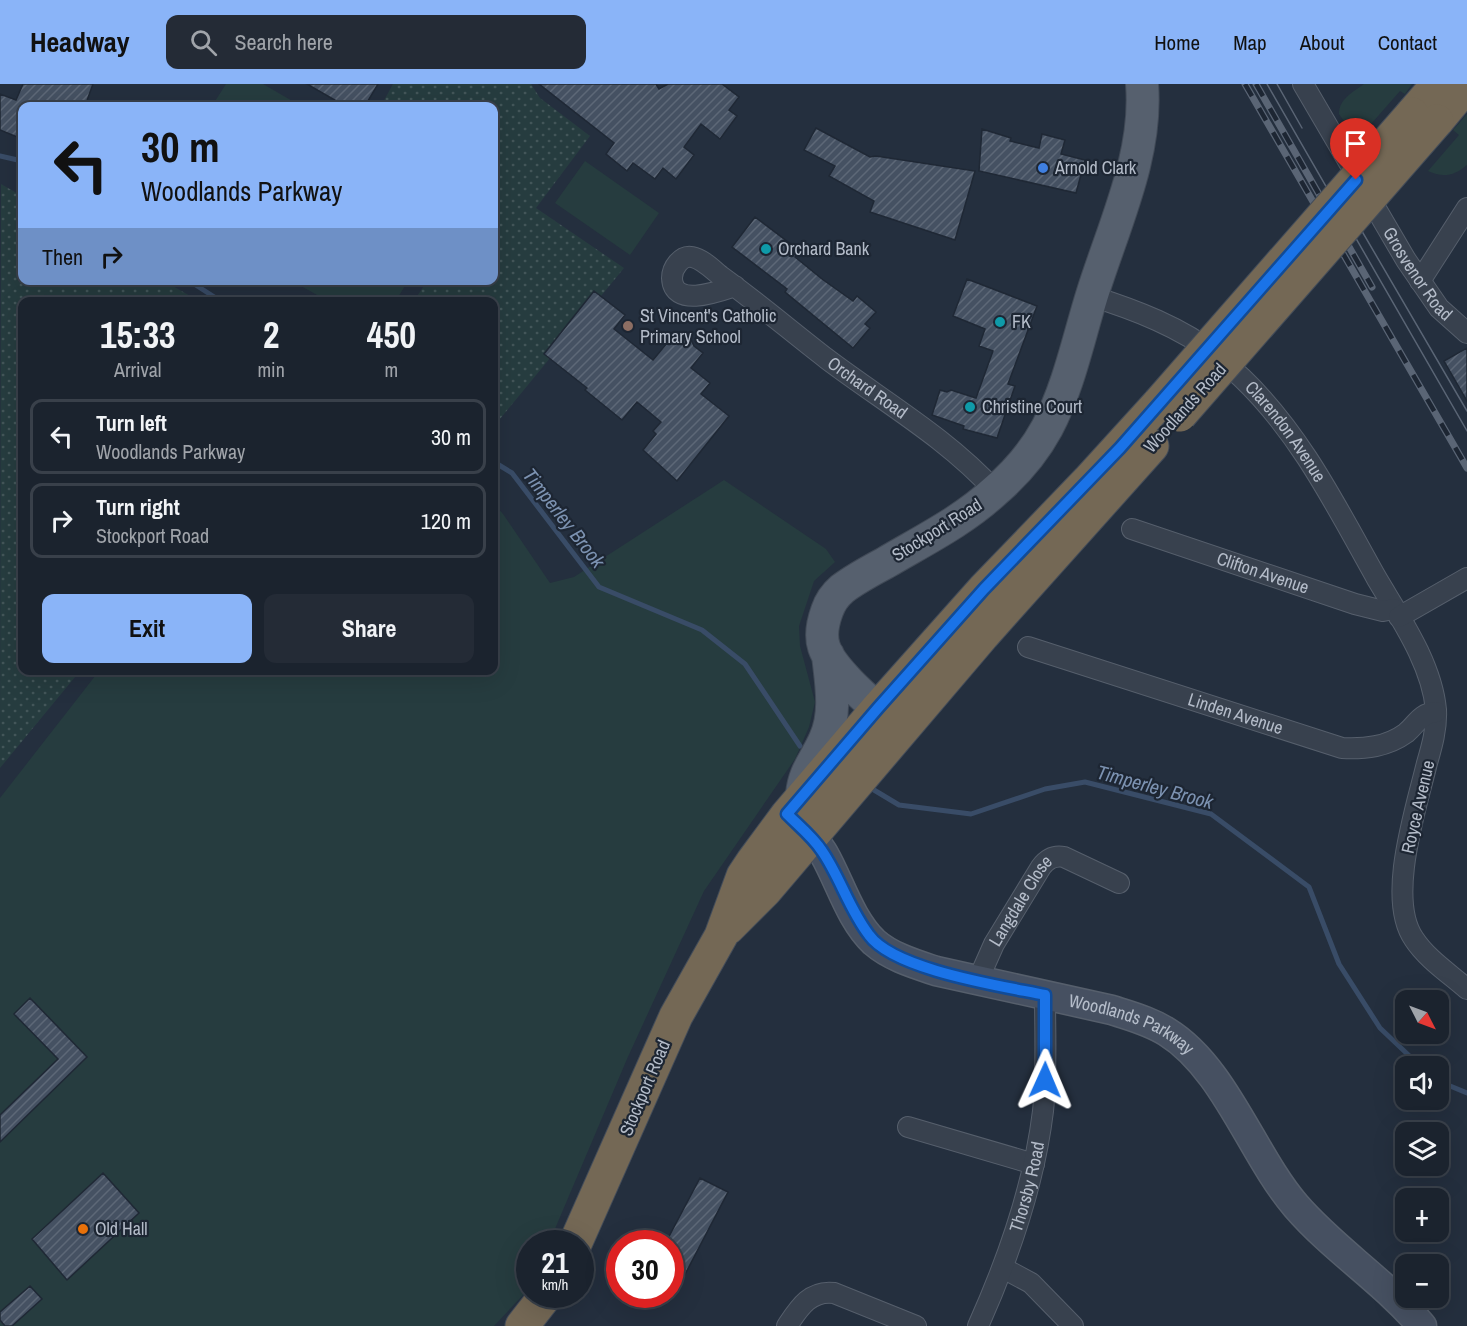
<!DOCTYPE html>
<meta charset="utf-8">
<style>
:root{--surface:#1b232e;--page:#242b36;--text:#f1f3f6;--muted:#a0a4aa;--line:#39404a;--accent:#8ab4f8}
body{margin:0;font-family:"Archivo Narrow",sans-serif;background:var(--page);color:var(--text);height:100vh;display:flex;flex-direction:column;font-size:22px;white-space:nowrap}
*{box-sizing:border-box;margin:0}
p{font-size:20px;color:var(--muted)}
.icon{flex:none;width:33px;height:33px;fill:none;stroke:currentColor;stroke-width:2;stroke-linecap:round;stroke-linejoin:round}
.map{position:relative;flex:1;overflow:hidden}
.side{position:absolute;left:18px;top:213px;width:480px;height:378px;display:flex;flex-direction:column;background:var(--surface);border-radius:12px;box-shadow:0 6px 24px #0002,0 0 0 2px var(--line)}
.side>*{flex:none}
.banner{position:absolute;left:18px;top:18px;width:480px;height:183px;border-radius:12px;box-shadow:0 6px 24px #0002,0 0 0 2px var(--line);background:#8ab4f8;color:#111;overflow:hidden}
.needle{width:39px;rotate:132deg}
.controls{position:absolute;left:1395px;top:906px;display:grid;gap:12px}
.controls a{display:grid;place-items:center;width:54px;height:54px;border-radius:12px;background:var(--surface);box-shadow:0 6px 24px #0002,0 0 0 2px var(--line);font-size:30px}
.speed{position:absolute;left:516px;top:1146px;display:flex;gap:12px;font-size:30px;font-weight:700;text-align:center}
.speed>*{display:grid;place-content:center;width:78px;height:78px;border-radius:50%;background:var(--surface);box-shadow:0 6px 24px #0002,0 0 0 2px var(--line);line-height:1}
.speed small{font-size:15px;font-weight:400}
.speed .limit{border:9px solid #d22;background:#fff;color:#111}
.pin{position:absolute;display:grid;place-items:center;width:51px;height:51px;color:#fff;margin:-62px -26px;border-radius:50% 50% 50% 0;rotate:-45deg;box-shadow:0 0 6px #0007}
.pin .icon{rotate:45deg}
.me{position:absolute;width:66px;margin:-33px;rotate:1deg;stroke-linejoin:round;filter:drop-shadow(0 0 4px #0008)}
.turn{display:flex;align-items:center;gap:21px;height:126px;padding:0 24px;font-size:27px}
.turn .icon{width:78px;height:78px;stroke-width:2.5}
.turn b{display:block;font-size:42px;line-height:51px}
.then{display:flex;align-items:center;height:57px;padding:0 24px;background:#0003;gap:12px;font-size:22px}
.eta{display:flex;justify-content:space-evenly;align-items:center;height:102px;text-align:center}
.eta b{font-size:36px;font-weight:700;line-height:42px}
.primary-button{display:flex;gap:12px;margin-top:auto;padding:12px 24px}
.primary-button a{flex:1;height:69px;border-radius:12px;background:var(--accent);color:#111;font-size:24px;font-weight:700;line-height:69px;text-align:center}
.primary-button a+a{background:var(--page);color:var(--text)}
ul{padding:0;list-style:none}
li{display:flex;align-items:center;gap:18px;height:75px;margin:0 12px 9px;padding:0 12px;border:3px solid var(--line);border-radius:12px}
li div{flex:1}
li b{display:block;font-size:22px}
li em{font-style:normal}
header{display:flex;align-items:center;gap:36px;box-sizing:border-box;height:84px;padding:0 30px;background:var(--accent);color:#111}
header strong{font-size:28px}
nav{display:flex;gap:33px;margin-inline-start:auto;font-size:21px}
.search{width:420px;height:54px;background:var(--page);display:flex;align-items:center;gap:15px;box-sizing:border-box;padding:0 21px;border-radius:12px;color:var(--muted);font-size:22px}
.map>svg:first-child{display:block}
</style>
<header>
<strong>Headway</strong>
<div class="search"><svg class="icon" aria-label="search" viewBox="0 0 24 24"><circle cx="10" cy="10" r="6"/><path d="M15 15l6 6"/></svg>Search here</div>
<nav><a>Home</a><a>Map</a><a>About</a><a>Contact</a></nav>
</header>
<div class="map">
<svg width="1467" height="1242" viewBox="0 0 1467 1242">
<defs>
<pattern id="park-dots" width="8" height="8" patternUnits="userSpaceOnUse" patternTransform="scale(1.5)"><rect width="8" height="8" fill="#263c3f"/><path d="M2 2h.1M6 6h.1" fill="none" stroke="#435659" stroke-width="1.8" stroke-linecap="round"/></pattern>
<pattern id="building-hatch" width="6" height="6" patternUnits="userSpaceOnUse" patternTransform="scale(1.5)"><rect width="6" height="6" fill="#455162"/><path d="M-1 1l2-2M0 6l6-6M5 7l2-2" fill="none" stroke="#5d6877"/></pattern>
</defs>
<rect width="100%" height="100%" fill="#242f3e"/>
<path fill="#263c3f" d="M226,0H263L301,22H212Z
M1364,0H1412L1405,10L1400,7L1357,56L1339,30C1339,15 1353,8 1364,0Z
M1467,30V81C1454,92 1443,94 1428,87L1459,51L1453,46Z
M585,77L659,129L630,171L555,119Z
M292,197H408L395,218L328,217Z
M724,396L826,465L835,478L814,497L799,542L800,562L815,618L809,643L795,675L704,807L627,975L549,1159L530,1160L529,1199L523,1211L494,1242H0V714L99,587L494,586V420L503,430L550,499L574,493Z"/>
<path fill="url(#park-dots)" d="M393,0H531L540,14L590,52L536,124L624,184L495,341L494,218L414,217L427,197L494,196V22H381Z
M1,100L22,112V196L164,197L199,217L22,218V586L80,587L0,684Z"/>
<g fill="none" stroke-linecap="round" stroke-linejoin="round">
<path stroke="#394c67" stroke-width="5" d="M0,72L22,77
M188,196L222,218
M494,378L512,389L599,503L702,546L745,580L800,662
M874,706L899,721L971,730L1045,705L1085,698L1211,730L1309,803L1339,880L1380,944L1420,982
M1438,997L1467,1009"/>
</g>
<path fill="url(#building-hatch)" stroke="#1f2835" stroke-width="1.5" d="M23,0H93L85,22H22V55L0,46V10L16,16Z
M307,0H378L365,22H345Z
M539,0H656L659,5L668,0H722L739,13L729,26L737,32L720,55L701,40L684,63L694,71L676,95L663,84L655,95L633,79L627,87L606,70L614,59Z
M816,44L870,73L876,72L975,87L955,156L870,128L874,117L829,92L835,82L804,66Z
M982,45L1011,54L1010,57L1039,64L1042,50L1065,56L1061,70L1085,76L1076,109L979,87Z
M755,133L800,167L795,173L822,195L853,217L857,212L876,228L865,240L870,244L853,264L785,208L787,205L732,163Z
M967,195L1037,222L1008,300L1015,302L997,354L963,345L964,342L932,331L940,306L947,308L951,306L976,314L993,267L979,262L985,245L953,232Z
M594,207L625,231L614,245L653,276L673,252L690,253L694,262L703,269L691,284L710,299L701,310L729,332L677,397L643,366L656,350L653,347L661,338L637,318L622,336L585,306L587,304L544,270Z
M1467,264V317L1444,277Z
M30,914L87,973L0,1058V1031L58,975L14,930Z
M103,1089L139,1129L67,1196L32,1155Z
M700,1094L728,1108L681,1198L670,1192V1160H665Z
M30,1202L42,1215L12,1242H5L0,1236V1228Z"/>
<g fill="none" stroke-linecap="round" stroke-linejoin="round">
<g stroke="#565f6c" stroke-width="22">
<g id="street">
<path id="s1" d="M1303,0L1406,176L1439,224L1467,249"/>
<path d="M1420,197L1467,124"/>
<path id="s2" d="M735,202C720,207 673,225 672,194C672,184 681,171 692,173C703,175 714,187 722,193C758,219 792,248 827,275C884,318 947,354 995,407"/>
<path id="s3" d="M1091,212C1136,226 1180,243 1218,272C1226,278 1233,286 1241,293C1301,350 1337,424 1377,495C1400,534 1432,580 1436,626C1437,644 1432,662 1427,679C1416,725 1386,815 1414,855C1427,875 1450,890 1467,905"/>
<path id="s4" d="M1132,445L1355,520L1383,527L1394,525"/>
<path d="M1399,533L1467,494"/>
<path id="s5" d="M1028,563L1342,664C1365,665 1387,663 1406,649C1418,639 1419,630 1436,628"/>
<path id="s6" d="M978,896L994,860L1041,783C1047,775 1054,771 1064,773L1119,799"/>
<path d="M908,1043L1034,1080"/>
<path d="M1003,1184L1031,1199L1073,1242"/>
<path d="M787,1242C799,1224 810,1206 834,1209L916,1242"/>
<path id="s7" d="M978,1242C1009,1173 1034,1102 1043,1027C1047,989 1045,949 1045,911"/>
</g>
</g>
<g stroke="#565f6c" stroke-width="31">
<g id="secondary">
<path id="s8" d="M796,739C806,748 817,758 824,770C840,798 850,835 874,858C891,873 915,880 936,887L1112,926C1130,932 1150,937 1167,948C1225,984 1252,1071 1296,1122C1334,1166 1384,1197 1422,1242"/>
</g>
</g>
<g stroke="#414a57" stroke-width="34">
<path id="primary" d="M897,642C877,624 832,588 824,563C820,551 823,538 827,527C830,518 835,511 842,505C855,495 870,487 885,479C922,457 963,437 995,407C1015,390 1034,368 1047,344C1069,302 1078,256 1092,211C1113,143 1148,72 1142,0
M802,710C804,687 816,676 825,655C837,629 831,599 828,571"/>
</g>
<g stroke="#434c59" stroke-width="35">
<path id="highway" d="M1412,30L1438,0
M1437,37L1467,1
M728,844L765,807L983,551L1152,362
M575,1160L676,932L721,852L743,792L753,777L787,731L878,624L984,505L1088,397L1159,319
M522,1242L547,1210"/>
</g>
<use href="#street" stroke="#38414e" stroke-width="20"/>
<use href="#secondary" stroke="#465061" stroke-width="28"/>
<use href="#primary" stroke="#56606e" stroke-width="32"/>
<use href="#highway" stroke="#746855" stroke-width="33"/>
<path stroke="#5a6575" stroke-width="1.5" d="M1267,0L1467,347
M1277,0L1302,44
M1349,125L1467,327"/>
<g stroke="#5a6575" stroke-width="7">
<path id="rail" d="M1245,0L1467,384
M1256,0L1372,203"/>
</g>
<use href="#rail" stroke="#1d2633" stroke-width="4.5" stroke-dasharray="14" stroke-linecap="butt"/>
<g stroke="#434c59" stroke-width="35" stroke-linecap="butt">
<path id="highway-bridge" d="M1159,319L1412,30
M1180,331L1437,37"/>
</g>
<use href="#highway-bridge" stroke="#746855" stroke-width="33"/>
</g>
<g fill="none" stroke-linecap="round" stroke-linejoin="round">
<g stroke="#114b97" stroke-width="15">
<path id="route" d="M1045,996V911C1002,902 894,886 869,851C849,825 840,793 822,767C813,753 799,742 787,730L878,624L984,505L1120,364L1356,96"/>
</g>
<use href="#route" stroke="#1a73e8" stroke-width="10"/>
</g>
<circle fill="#3f7fe0" stroke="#1d2633" stroke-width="2" cx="1043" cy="84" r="6"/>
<g fill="#0f9aa8" stroke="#1d2633" stroke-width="2">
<circle cx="766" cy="165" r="6"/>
<circle cx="1000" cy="238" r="6"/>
<circle cx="970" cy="323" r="6"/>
</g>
<circle fill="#8d6e63" stroke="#1d2633" stroke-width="2" cx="628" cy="242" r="6"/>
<circle fill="#e8710a" stroke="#1d2633" stroke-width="2" cx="83" cy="1145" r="6"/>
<g text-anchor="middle" stroke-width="4.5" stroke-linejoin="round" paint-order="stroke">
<g font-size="18" fill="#b4bcc9" stroke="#1d2633" text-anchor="start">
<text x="1055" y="90">Arnold Clark</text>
<text x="778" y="171">Orchard Bank</text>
<text x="640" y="238">St Vincent's Catholic<tspan x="640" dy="21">Primary School</tspan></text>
<text x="1012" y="244">FK</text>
<text x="982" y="329">Christine Court</text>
<text x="95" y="1151">Old Hall</text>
</g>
<g font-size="18" fill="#b4bcc9" stroke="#1d2633">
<text dy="6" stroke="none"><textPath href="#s1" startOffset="222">Grosvenor Road</textPath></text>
<text dy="6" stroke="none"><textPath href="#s2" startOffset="326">Orchard Road</textPath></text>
<text transform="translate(1185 324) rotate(-48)" y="6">Woodlands Road</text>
<text dy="6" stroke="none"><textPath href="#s3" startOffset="243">Clarendon Avenue</textPath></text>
<text transform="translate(937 446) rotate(-32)" y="6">Stockport Road</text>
<text dy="6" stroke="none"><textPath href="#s4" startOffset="138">Clifton Avenue</textPath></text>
<text dy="6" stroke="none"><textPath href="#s5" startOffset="218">Linden Avenue</textPath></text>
<text transform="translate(1418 723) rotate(-77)" y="6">Royce Avenue</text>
<text dy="6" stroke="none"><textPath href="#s6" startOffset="90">Langdale Close</textPath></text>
<text dy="6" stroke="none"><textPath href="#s8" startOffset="416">Woodlands Parkway</textPath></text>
<text transform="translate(645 1004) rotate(-67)" y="6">Stockport Road</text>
<text dy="6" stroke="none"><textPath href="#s7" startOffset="148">Thorsby Road</textPath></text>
</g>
<g font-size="20" font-style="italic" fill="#7c92b1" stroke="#1d2633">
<text transform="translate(564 434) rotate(52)" y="7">Timperley Brook</text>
<text transform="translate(1155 703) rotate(15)" y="7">Timperley Brook</text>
</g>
</g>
</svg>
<div class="controls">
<a><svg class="needle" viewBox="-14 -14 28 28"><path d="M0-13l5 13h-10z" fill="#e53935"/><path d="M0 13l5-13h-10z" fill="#a0a4aa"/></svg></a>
<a><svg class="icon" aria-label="sound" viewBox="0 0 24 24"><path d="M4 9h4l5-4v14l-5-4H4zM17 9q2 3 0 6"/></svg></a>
<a><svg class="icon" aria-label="layers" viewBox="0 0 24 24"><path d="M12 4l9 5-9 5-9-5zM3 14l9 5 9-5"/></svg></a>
<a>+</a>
<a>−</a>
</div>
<div class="speed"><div>21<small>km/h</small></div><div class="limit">30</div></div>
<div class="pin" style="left:1356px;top:96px;background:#d93025"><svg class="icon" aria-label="arrive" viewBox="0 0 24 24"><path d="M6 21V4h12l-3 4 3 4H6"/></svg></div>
<svg class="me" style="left:1045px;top:996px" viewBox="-20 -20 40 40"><path d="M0-17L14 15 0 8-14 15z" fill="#1a73e8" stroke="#fff" stroke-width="4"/></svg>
<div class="banner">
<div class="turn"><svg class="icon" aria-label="left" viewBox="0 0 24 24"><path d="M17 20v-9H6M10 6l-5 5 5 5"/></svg><div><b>30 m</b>Woodlands Parkway</div></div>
<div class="then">Then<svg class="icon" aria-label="right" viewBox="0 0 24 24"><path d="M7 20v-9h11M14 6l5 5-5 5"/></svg></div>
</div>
<section class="side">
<div class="eta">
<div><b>15:33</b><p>Arrival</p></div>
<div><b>2</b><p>min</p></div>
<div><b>450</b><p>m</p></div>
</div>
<ul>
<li><svg class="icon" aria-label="left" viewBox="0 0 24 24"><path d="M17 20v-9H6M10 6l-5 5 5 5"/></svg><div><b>Turn left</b><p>Woodlands Parkway</p></div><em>30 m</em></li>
<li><svg class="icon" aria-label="right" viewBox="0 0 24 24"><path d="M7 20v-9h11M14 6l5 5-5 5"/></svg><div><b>Turn right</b><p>Stockport Road</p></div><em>120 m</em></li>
</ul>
<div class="primary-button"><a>Exit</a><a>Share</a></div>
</section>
</div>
